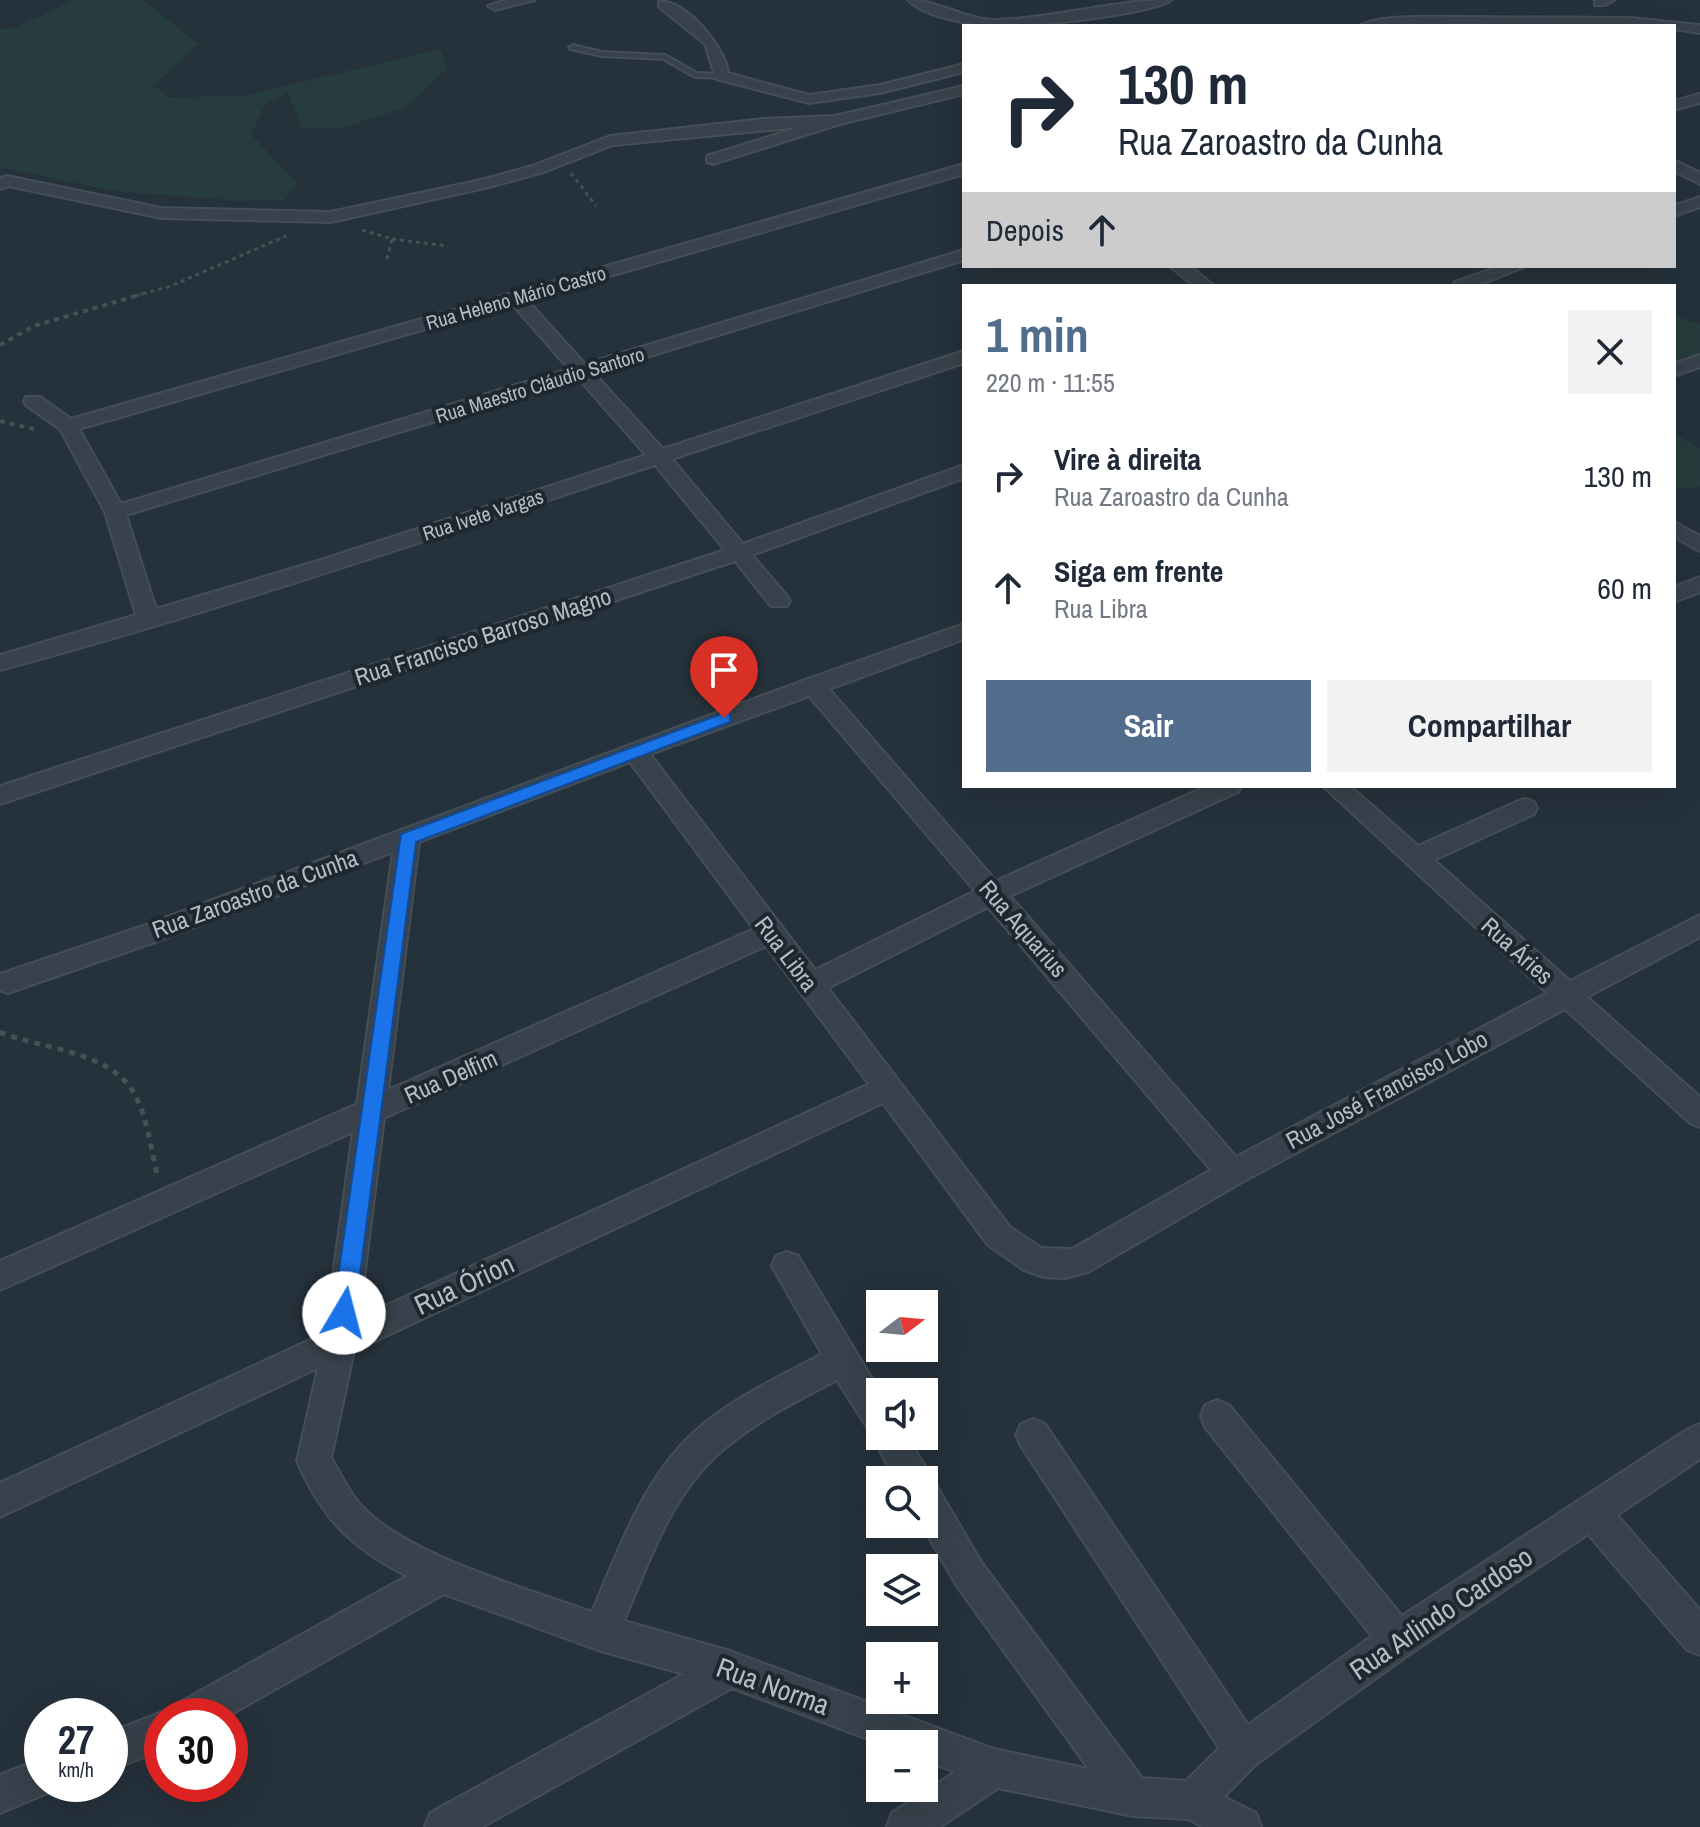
<!DOCTYPE html>
<html lang="pt">
<meta charset="utf-8">
<style>
:root{--surface:#fff;--page:#f2f2f3;--text:#1f2937;--muted:#747a83;--accent:#516d8b}
body{margin:0;font-family:"Archivo Narrow",sans-serif;background:var(--page);color:var(--text);height:100vh;display:flex;flex-direction:column;font-size:30px;white-space:nowrap}
*{box-sizing:border-box;margin:0}
p{font-size:26px;color:var(--muted)}
.icon{flex:none;width:44px;height:44px;fill:none;stroke:currentColor;stroke-width:2;stroke-linecap:round;stroke-linejoin:round}
.map{position:relative;flex:1;overflow:hidden}
.panel{position:absolute;left:962px;top:284px;width:714px;height:504px;display:flex;flex-direction:column;background:var(--surface);border-radius:0px;box-shadow:0 8px 32px #0002}
.panel>*{flex:none}
.top-card{position:absolute;left:962px;top:24px;width:714px;height:244px;border-radius:0px;box-shadow:0 8px 32px #0002;background:#fff;color:var(--text);overflow:hidden}
.needle{width:52px;rotate:74deg}
.fabs{position:absolute;left:866px;top:1290px;display:grid;gap:16px}
.fabs a{display:grid;place-items:center;width:72px;height:72px;border-radius:0px;background:var(--surface);box-shadow:0 8px 32px #0002;font-size:40px}
.speed{position:absolute;left:24px;top:1698px;display:flex;gap:16px;font-size:40px;font-weight:700;text-align:center}
.speed>*{display:grid;place-content:center;width:104px;height:104px;border-radius:50%;background:var(--surface);box-shadow:0 8px 32px #0002;line-height:1}
.speed small{font-size:20px;font-weight:400}
.speed .limit{border:12px solid #d22;background:#fff;color:#111}
.pin{position:absolute;display:grid;place-items:center;width:68px;height:68px;color:#fff;margin:-82px -34px;border-radius:50% 50% 50% 0;rotate:-45deg;box-shadow:0 0 8px #0007}
.pin .icon{rotate:45deg}
.me{position:absolute;width:88px;margin:-44px;rotate:8deg;stroke-linejoin:round;filter:drop-shadow(0 0 6px #0008)}
.turn{display:flex;align-items:center;gap:28px;height:168px;padding:0 24px;font-size:36px}
.turn .icon{width:104px;height:104px;stroke-width:2.5}
.turn b{display:block;font-size:56px;line-height:68px}
.then{display:flex;align-items:center;height:76px;padding:0 24px;background:#0003;gap:16px;font-size:30px}
.round{display:grid;place-items:center;flex:none;width:84px;height:84px;border-radius:0px;background:var(--page)}
.headline{display:flex;align-items:center;justify-content:space-between;height:136px;padding:0 24px}
h1{font-size:48px;font-weight:700;line-height:60px;color:var(--accent)}
.cta{display:flex;gap:16px;margin-top:auto;padding:16px 24px}
.cta a{flex:1;height:92px;border-radius:0px;background:var(--accent);color:#fff;font-size:32px;font-weight:700;line-height:92px;text-align:center}
.cta a+a{background:var(--page);color:var(--text)}
ul{padding:0;list-style:none}
li{display:flex;align-items:center;gap:24px;height:112px;padding:0 24px}
li div{flex:1}
li b{display:block;font-size:30px}
li em{font-style:normal}
.map>svg:first-child{display:block}
</style>
<div class="map">
<svg width="1700" height="1827" viewBox="0 0 1700 1827">
<rect width="100%" height="100%" fill="#25313b"/>
<path fill="#273c3c" d="M74,0H144L198,44L154,86L169,97L244,96L440,49L448,68L405,108L341,128L302,129L288,92L265,105L251,134L297,183L285,200L242,201L113,191L0,167V29H12Z
M1674,315L1700,325V354L1674,363Z
M1678,435L1700,449V486L1683,489L1674,486V437Z"/>
<g fill="none" stroke-linecap="round" stroke-linejoin="round">
<g stroke="#444e57" stroke-width="4">
<path id="lane" d="M573,45L602,52L665,55L697,73L721,74L725,76L721,78L695,77L663,59L602,56L570,49L569,47Z"/>
</g>
<g stroke="#444e57" stroke-width="4">
<path id="street" d="M506,0H535L495,10L488,6Z
M908,0C938,0 968,21 998,20C1056,18 1113,0 1171,0C1151,15 1011,30 983,26C961,22 923,16 908,0Z
M1595,0H1614L1605,5H1595Z
M659,1C686,0 726,48 728,73L809,95L880,85L964,64V72L880,93L809,103L716,79L705,44L659,7Z
M1462,17L1629,18L1700,25V33L1674,29V26H1359C1376,14 1439,17 1462,17Z
M964,86V94L840,124L713,164L707,162V156L800,127L613,145L544,172L489,187L331,222L161,218L9,186L0,189V178L7,176L161,208L331,212L481,180L532,166L610,136L763,119L835,116Z
M1700,94V103L1674,110V101Z
M1674,160L1700,173V184L1674,171Z
M964,164V174L527,300L585,364L964,250V260L594,373L663,449L964,351V363L672,459L743,544L964,465V478L752,555L787,596L790,601L787,606H771L735,561L0,804V786L725,550L655,465C437,536 220,611 0,670V655L136,615L105,512L60,429L26,405L24,401L26,397H40L71,419ZM512,304L569,369L121,504L79,429ZM578,378L646,455L321,560L156,609L126,515Z
M1700,197V207L1674,216V206Z
M1170,266H1190L1214,286H1194Z
M1501,266H1526L1477,286H1452L1455,282Z
M1700,355V367L1674,376V364Z
M1674,522L1700,536V551L1674,537Z
M1700,577V592L1674,602V587Z
M964,624V639L829,689L996,881L1207,786H1241L1238,792L1010,896L1236,1157L1547,993L1323,786H1350L1418,846L1516,802L1525,799L1534,802L1537,808L1534,814L1434,860L1570,981L1700,915V937L1587,997L1700,1097V1127L1690,1123L1565,1009L1242,1182L1088,1272L1065,1278L1044,1277L1024,1270L988,1245L883,1103L354,1351L331,1458C340,1472 347,1488 357,1501C402,1555 526,1588 592,1612C618,1551 642,1482 691,1435C728,1400 777,1378 822,1354L772,1266L776,1256L787,1252L798,1256L880,1392V1436H907L926,1468L930,1483L936,1485L981,1562L1142,1778L1186,1781L1219,1748L1021,1446L1016,1435L1021,1424L1033,1419L1045,1424L1248,1725L1372,1636L1205,1427L1201,1416L1205,1405L1217,1400L1229,1405L1402,1616L1688,1429L1700,1424V1459L1617,1515L1700,1610V1655L1687,1650L1588,1534L1411,1653L1256,1764L1224,1797L1256,1813L1261,1827H1203L1188,1819L1133,1816L998,1788L940,1827H887L892,1813L955,1772L924,1760V1744H881L732,1688L482,1827H425L430,1813L684,1674L601,1651L444,1594L228,1716H174L179,1703L407,1576C351,1547 323,1520 297,1461L318,1368L0,1517V1483L325,1333L353,1132L0,1290V1261L357,1104L393,852L155,942L8,993L0,990V974L137,928L805,680ZM809,696L975,891L815,970L650,754ZM630,762L754,929L388,1090L419,842ZM988,907L1211,1170L1072,1249L1041,1248L1010,1227L828,988ZM766,946L869,1084L359,1318L384,1118ZM837,1380L872,1435L895,1480H924V1524H921L957,1586L1089,1769L994,1749L730,1651L624,1621C648,1564 670,1498 717,1455C752,1423 795,1402 837,1380Z
M162,1712L171,1716H162V1750L110,1770V1732Z
M42,1758V1784H58L55,1790L0,1813V1775Z"/>
</g>
<path stroke="#3f5454" stroke-width="3" stroke-dasharray="4 4" stroke-linecap="butt" d="M571,173L596,206
M362,230L392,239L386,263
M392,239L448,246
M135,296L171,286L286,236"/>
<path stroke="#3f5454" stroke-width="4" stroke-dasharray="5 5" stroke-linecap="butt" d="M0,345L34,326L142,294
M0,421L34,429"/>
<path stroke="#3f5454" stroke-width="5" stroke-dasharray="6 6" stroke-linecap="butt" d="M0,1032C41,1049 110,1051 134,1093C148,1118 151,1151 158,1178"/>
<use href="#lane" fill="#38424c" fill-rule="evenodd"/>
<use href="#street" fill="#38424c" fill-rule="evenodd"/>
</g>
<path fill="#1a73e8" stroke="#114b97" stroke-width="2" d="M724,713L730,714V722L416,842L355,1313L352,1320L344,1323L336,1320L333,1313L401,834Z"/>
<g text-anchor="middle" stroke-width="8" stroke-linejoin="round" paint-order="stroke">
<g font-size="20" fill="#b4bdc7" stroke="#1d2730">
<text transform="translate(516 298) rotate(-16)" y="7">Rua Heleno Mário Castro</text>
<text transform="translate(540 385) rotate(-17)" y="7">Rua Maestro Cláudio Santoro</text>
<text transform="translate(483 515) rotate(-18)" y="7">Rua Ivete Vargas</text>
</g>
<g font-size="24" fill="#b4bdc7" stroke="#1d2730">
<text transform="translate(483 637) rotate(-18)" y="8">Rua Francisco Barroso Magno</text>
<text transform="translate(255 894) rotate(-20)" y="8">Rua Zaroastro da Cunha</text>
<text transform="translate(1023 929) rotate(49)" y="8">Rua Aquarius</text>
<text transform="translate(1517 951) rotate(42)" y="8">Rua Áries</text>
<text transform="translate(786 954) rotate(53)" y="8">Rua Libra</text>
<text transform="translate(451 1077) rotate(-24)" y="8">Rua Delfim</text>
<text transform="translate(1387 1090) rotate(-28)" y="8">Rua José Francisco Lobo</text>
</g>
<g font-size="28" fill="#b4bdc7" stroke="#1d2730">
<text transform="translate(464 1284) rotate(-25)" y="10">Rua Órion</text>
<text transform="translate(1441 1613) rotate(-34)" y="10">Rua Arlindo Cardoso</text>
<text transform="translate(773 1686) rotate(20)" y="10">Rua Norma</text>
</g>
</g>
</svg>
<div class="fabs">
<a><svg class="needle" viewBox="-14 -14 28 28"><path d="M0-13l5 13h-10z" fill="#e53935"/><path d="M0 13l5-13h-10z" fill="#747a83"/></svg></a>
<a><svg class="icon" aria-label="sound" viewBox="0 0 24 24"><path d="M4 9h4l5-4v14l-5-4H4zM17 9q2 3 0 6"/></svg></a>
<a><svg class="icon" aria-label="search" viewBox="0 0 24 24"><circle cx="10" cy="10" r="6"/><path d="M15 15l6 6"/></svg></a>
<a><svg class="icon" aria-label="layers" viewBox="0 0 24 24"><path d="M12 4l9 5-9 5-9-5zM3 14l9 5 9-5"/></svg></a>
<a>+</a>
<a>−</a>
</div>
<div class="speed"><div>27<small>km/h</small></div><div class="limit">30</div></div>
<div class="pin" style="left:724px;top:718px;background:#d93025"><svg class="icon" aria-label="arrive" viewBox="0 0 24 24"><path d="M6 21V4h12l-3 4 3 4H6"/></svg></div>
<svg class="me" style="left:344px;top:1313px" viewBox="-20 -20 40 40"><circle r="19" fill="#fff"/><path d="M0-13L10 11 0 6-10 11z" fill="#1a73e8"/></svg>
<div class="top-card">
<div class="turn"><svg class="icon" aria-label="right" viewBox="0 0 24 24"><path d="M7 20v-9h11M14 6l5 5-5 5"/></svg><div><b>130 m</b>Rua Zaroastro da Cunha</div></div>
<div class="then">Depois<svg class="icon" aria-label="ahead" viewBox="0 0 24 24"><path d="M12 20V5M6 11l6-6 6 6"/></svg></div>
</div>
<section class="panel">
<div class="headline"><div><h1>1 min</h1><p>220 m · 11:55</p></div><a class="round"><svg class="icon" aria-label="close" viewBox="0 0 24 24"><path d="M6 6l12 12M18 6L6 18"/></svg></a></div>
<ul>
<li><svg class="icon" aria-label="right" viewBox="0 0 24 24"><path d="M7 20v-9h11M14 6l5 5-5 5"/></svg><div><b>Vire à direita</b><p>Rua Zaroastro da Cunha</p></div><em>130 m</em></li>
<li><svg class="icon" aria-label="ahead" viewBox="0 0 24 24"><path d="M12 20V5M6 11l6-6 6 6"/></svg><div><b>Siga em frente</b><p>Rua Libra</p></div><em>60 m</em></li>
</ul>
<div class="cta"><a>Sair</a><a>Compartilhar</a></div>
</section>
</div>
